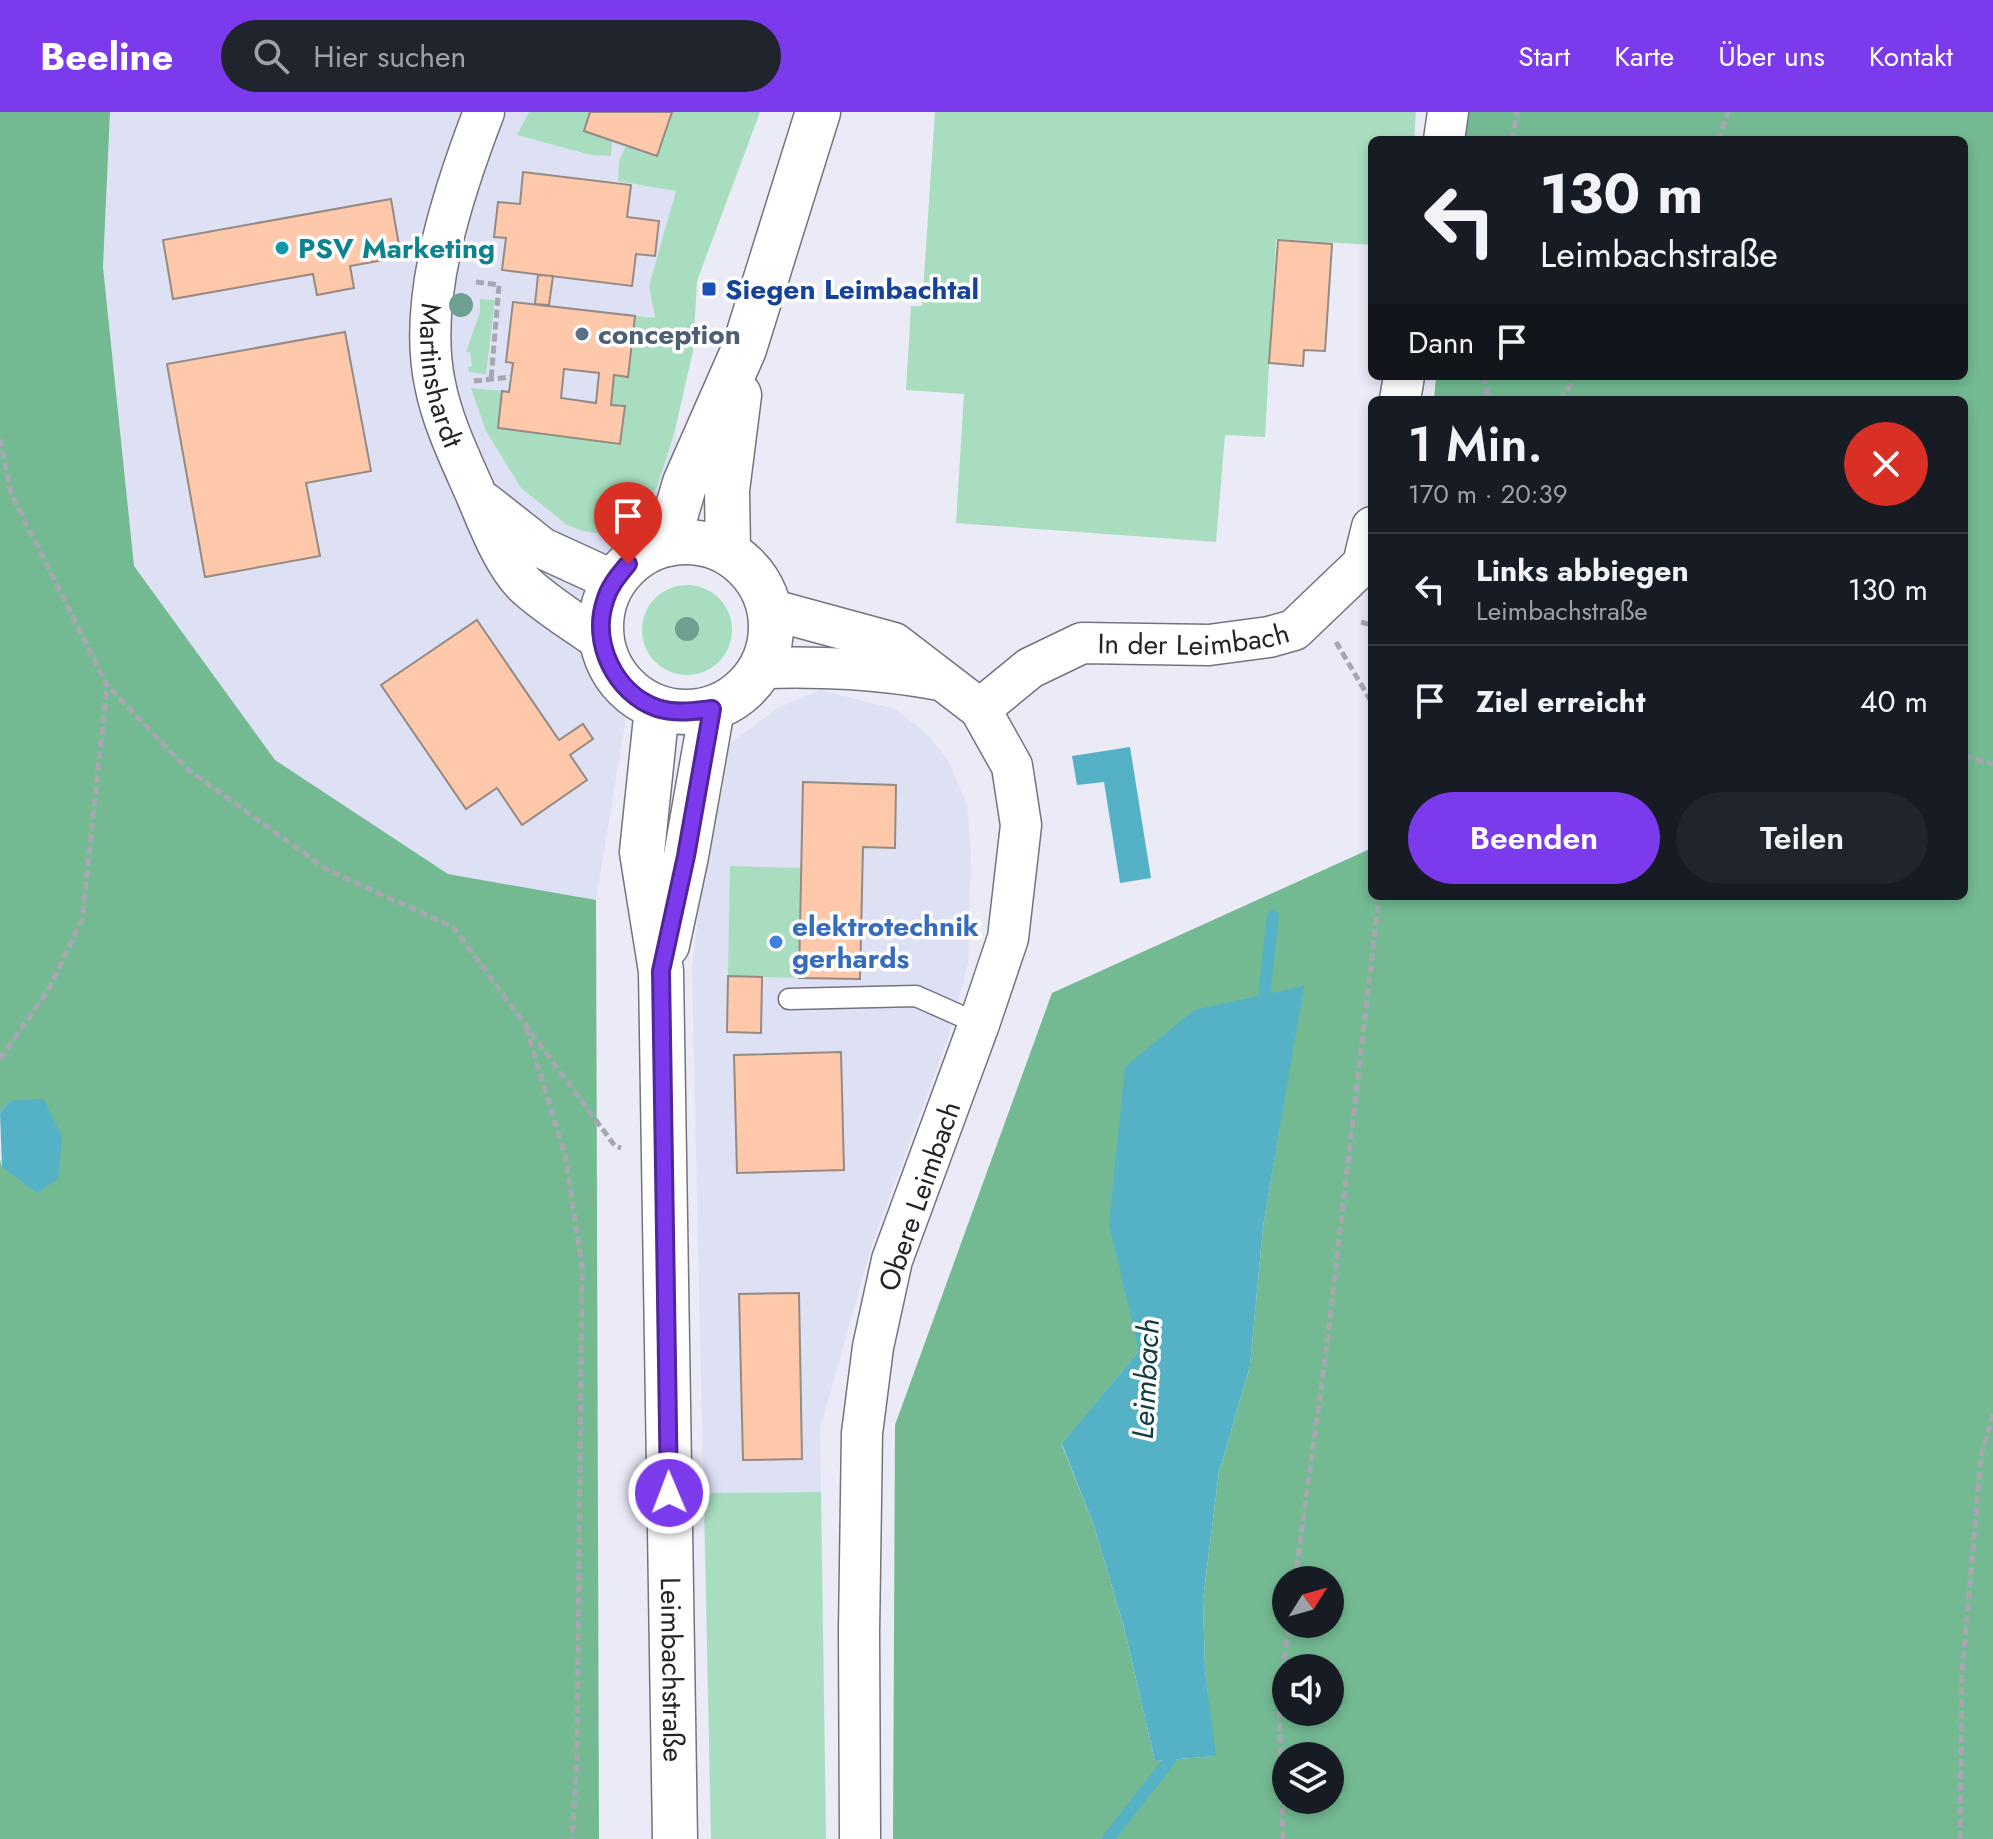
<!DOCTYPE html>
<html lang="de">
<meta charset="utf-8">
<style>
:root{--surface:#171b24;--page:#20242c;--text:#f1f3f6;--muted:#9ea1a6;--line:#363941;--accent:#7c3aed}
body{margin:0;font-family:Jost,sans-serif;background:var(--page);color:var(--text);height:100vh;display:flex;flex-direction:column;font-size:30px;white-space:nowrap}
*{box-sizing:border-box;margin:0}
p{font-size:26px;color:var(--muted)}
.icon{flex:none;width:44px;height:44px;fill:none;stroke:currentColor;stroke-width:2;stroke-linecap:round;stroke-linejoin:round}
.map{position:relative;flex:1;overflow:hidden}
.sheet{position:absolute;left:1368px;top:284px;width:600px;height:504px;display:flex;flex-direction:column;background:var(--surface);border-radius:12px;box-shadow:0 4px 12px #0003}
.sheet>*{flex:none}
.banner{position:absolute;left:1368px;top:24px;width:600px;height:244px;border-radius:12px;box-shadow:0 4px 12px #0003;background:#171b24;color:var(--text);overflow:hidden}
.needle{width:52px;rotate:53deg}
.buttons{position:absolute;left:1272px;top:1454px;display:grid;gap:16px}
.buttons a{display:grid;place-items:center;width:72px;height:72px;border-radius:50%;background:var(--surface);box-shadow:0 4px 12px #0003;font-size:40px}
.pin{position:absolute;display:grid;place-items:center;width:68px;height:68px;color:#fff;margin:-82px -34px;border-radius:50% 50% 50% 0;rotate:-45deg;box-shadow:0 0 8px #0007}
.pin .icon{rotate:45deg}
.me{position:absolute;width:88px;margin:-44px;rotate:359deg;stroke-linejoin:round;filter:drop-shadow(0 0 6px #0008)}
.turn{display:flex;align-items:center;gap:28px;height:168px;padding:0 40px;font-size:36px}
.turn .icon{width:104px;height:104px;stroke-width:2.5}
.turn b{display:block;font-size:56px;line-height:68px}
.then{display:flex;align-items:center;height:76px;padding:0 40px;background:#0003;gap:16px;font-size:30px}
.round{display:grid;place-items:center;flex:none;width:84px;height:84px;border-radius:42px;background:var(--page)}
.summary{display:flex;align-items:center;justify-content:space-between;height:136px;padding:0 40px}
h1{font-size:48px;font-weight:600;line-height:60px}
.action{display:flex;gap:16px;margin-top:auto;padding:16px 40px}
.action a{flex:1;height:92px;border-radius:48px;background:var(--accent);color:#fff;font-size:32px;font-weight:600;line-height:92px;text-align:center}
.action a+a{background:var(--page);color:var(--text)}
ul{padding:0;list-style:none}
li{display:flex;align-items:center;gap:24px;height:112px;padding:0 40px;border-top:2px solid var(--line)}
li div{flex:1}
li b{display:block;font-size:30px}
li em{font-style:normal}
header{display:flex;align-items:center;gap:48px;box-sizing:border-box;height:112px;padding:0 40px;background:var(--accent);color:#fff}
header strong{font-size:38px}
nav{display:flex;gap:44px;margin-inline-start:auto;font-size:28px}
.search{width:560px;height:72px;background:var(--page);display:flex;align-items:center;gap:20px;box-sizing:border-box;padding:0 28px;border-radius:44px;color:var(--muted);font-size:30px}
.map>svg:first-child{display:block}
</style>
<header>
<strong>Beeline</strong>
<div class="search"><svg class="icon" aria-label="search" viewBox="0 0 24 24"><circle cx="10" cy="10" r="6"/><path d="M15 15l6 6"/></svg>Hier suchen</div>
<nav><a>Start</a><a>Karte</a><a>Über uns</a><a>Kontakt</a></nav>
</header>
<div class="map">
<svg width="1993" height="1727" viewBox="0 0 1993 1727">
<rect width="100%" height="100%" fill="#eaebf7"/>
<path fill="#dee1f4" d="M110,0H688L677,78L649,174L685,371L667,432L646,439L628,452L614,469L605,488L601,508V529L611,557L630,581L596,788L448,762L275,648L134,454L103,155Z
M820,578L895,597L928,623L947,647L967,692L971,740L968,852L948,926L872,1133L820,1317L826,1727H711L692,857L717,641L778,596Z"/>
<path fill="#a8debf" d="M529,0H590L612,28L611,44L591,43L517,23Z
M672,0H760L697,169L693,239L675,318L657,375L645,395L631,410L614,417L595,421L583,419L567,413L521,376L486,319L471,276L502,279L498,316L620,332L625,294L611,293L614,263L628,264L635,204L655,206L649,174L676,79L618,69L619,49L626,34L657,44Z
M935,0H1416L1414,28H1372V133L1276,127L1265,325L1225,323L1216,430L956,411L964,282L906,278L911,194H922Z
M480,187L495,188L486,262L469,260L468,255L472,254L470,240H466L480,200Z
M642 518a45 45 0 1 1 90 0a45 45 0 1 1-90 0Z
M730,754L801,756L799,866L728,864Z
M821,1380L826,1727H711L704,1381Z"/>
<path fill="#73ba93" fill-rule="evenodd" d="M0,0H110L103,155L134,454L275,648L448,762L596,788L599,1727H0V1047L2,1055L9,989L0,1001Z
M1461,0H1993V1727H893L895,1313L1052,881L1372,736V784H1964V288H1434L1436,264H1964V28H1458ZM1303,875L1263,1115L1250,1254L1219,1360L1203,1487L1205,1558L1215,1644L1155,1649L1124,1515L1094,1414L1062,1333L1139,1239ZM1286,1468H1330V1512H1286ZM1286,1556H1330V1600H1286ZM1286,1644H1330V1688H1286Z"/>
<path fill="#55b1c5" d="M1130,635L1151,766L1120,771L1104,670L1077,673L1072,644Z
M1304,874L1263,1115L1250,1254L1219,1360L1203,1487L1205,1558L1216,1644L1155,1649L1124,1515L1094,1414L1062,1332L1139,1239L1109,1112L1125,955L1194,898Z
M44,987L62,1025L58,1067L37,1081L2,1055L0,1001L9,989Z"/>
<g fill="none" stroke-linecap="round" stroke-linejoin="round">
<path stroke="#55b1c5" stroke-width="12" d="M1260,895L1264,883L1273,804
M1108,1727L1170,1648L1169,1635"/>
</g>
<path fill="#fec8ab" stroke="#958a84" stroke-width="2" fill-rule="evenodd" d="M590,0H672L657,44L584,19Z
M523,60L631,73L627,105L659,109L655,144L636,142L632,174L502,158L506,126L494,125L498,90L520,92Z
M391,87L401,145L350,154L354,176L317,183L313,162L173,187L163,128Z
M1278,128L1332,132L1325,239L1304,238L1303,254L1269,251Z
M538,163L553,164L549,193L535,192Z
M513,190L635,204L628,265L614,263L611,293L625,294L620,332L498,316L502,279L509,280L513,251L506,250ZM564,257L599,261L596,291L561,286Z
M345,220L371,359L306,371L320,444L205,465L167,252Z
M477,508L559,628L583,612L593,627L570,643L587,668L522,713L497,676L466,697L381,573Z
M803,670L896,673L895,736L863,735L860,867L799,866Z
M728,864L762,865L761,921L727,920Z
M841,940L844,1058L737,1061L734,943Z
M799,1181L802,1347L743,1348L739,1182Z"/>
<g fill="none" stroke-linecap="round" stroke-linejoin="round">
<g stroke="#73747e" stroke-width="23">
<path id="lane" d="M789,887L916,884L979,912"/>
</g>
<g stroke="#73747e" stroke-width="43">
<g id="street">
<path id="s1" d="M484,0C454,78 417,187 435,272C442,309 460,346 475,380C487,408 502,449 523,471C543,491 578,512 601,529"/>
<path d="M1444,28L1448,0"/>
<path d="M1400,288L1404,264"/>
<path d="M485,391L542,436L614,469"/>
<path d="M769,497L894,531L980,597L1012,654L1021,713L1008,826L979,912L892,1148L873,1235L862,1321L859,1519L860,1727"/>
<path d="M761,556C824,554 877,557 940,568"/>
<path id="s2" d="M980,597L1030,556L1082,531L1209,533L1269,525L1294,518L1363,452L1372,415"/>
</g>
</g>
<g stroke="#73747e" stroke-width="47">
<g id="secondary">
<circle cx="686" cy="515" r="85"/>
<path d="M667,432L685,371L744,237L818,0"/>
<path d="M728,440L727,378L739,283"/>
<path id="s3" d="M657,596L642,740L661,859L675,1727"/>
<path d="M667,833L686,744L712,597"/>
</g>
</g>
<path stroke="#a6a7b1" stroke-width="5" stroke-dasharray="8 4" stroke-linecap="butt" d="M1512,28L1517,0
M1718,28L1728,0
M476,170L499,173L491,268
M1484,264L1488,288
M474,269L511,265
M1560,288L1576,264
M0,327L11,381L107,573L186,656L326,757L453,815L615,1034L621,1036
M1361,510L1372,513
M1336,530L1372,591
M1964,644L1993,652
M526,916L565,1042L582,1153L577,1647L572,1727
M0,947L49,877L82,807L107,574
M1295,1468L1327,1231L1379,784
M1283,1727L1279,1585L1289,1512
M1960,1727L1962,1562L1981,1344L1993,1302"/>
<use href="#lane" stroke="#fff" stroke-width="20"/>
<use href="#street" stroke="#fff" stroke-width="40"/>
<use href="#secondary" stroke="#fff" stroke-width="44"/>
</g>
<g fill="#6ea091">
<circle cx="461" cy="193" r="12"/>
<circle cx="687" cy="517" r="12"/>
</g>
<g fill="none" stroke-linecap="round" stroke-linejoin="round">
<g stroke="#51269a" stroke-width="20">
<path id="route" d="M628,452C619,463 609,474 605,489C591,531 615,581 657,596C675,602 694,599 712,597L686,744L661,859L669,1381"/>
</g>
<use href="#route" stroke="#7c3aed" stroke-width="14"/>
</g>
<circle fill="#0f9aa8" stroke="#fff" stroke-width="3" cx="282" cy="136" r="8"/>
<rect fill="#1a4fb4" stroke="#fff" stroke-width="3" x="701" y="169" width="16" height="16" rx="4"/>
<circle fill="#5c6f8a" stroke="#fff" stroke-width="3" cx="582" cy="222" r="8"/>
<circle fill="#3f7fe0" stroke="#fff" stroke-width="3" cx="776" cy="830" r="8"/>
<g text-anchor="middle" stroke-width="7" stroke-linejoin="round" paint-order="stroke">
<g font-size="28" font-weight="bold" fill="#0d838f" stroke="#fff" text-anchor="start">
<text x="298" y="146">PSV Marketing</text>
</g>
<g font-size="28" font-weight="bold" fill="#164399" stroke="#fff" text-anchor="start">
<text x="725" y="187">Siegen Leimbachtal</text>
</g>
<g font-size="28" font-weight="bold" fill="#4e5e75" stroke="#fff" text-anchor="start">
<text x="598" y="232">conception</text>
</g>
<g font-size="28" fill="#232428" stroke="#fff">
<text dy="10" stroke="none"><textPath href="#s1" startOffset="272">Martinshardt</textPath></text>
<text dy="10" stroke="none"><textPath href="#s2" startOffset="234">In der Leimbach</textPath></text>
<text transform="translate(919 1084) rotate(-71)" y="10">Obere Leimbach</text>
<text dy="10" stroke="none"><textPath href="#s3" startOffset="964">Leimbachstraße</textPath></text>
</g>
<g font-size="28" font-weight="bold" fill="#366cbe" stroke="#fff" text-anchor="start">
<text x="792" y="824">elektrotechnik<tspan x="792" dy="32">gerhards</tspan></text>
</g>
<g font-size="30" font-style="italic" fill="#113c45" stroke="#fff">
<text transform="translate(1146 1267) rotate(-87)" y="10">Leimbach</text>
</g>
</g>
</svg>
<div class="buttons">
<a><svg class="needle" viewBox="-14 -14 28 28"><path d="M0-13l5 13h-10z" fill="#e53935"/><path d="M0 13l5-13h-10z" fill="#9ea1a6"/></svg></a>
<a><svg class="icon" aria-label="sound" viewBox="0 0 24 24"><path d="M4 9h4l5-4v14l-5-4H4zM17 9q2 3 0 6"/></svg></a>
<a><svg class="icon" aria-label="layers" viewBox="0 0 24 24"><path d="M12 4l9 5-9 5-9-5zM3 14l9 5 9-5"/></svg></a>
</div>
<div class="pin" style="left:628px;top:452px;background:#d93025"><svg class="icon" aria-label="arrive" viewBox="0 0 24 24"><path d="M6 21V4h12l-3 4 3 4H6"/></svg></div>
<svg class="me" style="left:669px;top:1381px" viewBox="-20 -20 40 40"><circle r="17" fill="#7c3aed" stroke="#fff" stroke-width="3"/><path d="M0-11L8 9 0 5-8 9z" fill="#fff"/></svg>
<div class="banner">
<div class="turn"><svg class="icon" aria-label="left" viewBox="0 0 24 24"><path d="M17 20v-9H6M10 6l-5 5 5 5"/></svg><div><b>130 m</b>Leimbachstraße</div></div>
<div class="then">Dann<svg class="icon" aria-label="arrive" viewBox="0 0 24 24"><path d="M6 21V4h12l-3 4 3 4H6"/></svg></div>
</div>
<section class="sheet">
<div class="summary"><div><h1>1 Min.</h1><p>170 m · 20:39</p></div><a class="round" style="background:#d93025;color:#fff"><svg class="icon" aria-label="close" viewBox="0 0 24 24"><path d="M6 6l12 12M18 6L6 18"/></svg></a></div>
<ul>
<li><svg class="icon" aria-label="left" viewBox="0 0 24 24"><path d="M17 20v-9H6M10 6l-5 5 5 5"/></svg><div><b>Links abbiegen</b><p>Leimbachstraße</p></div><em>130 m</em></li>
<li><svg class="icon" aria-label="arrive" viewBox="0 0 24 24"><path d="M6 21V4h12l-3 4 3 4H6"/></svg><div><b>Ziel erreicht</b></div><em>40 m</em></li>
</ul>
<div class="action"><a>Beenden</a><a>Teilen</a></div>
</section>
</div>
